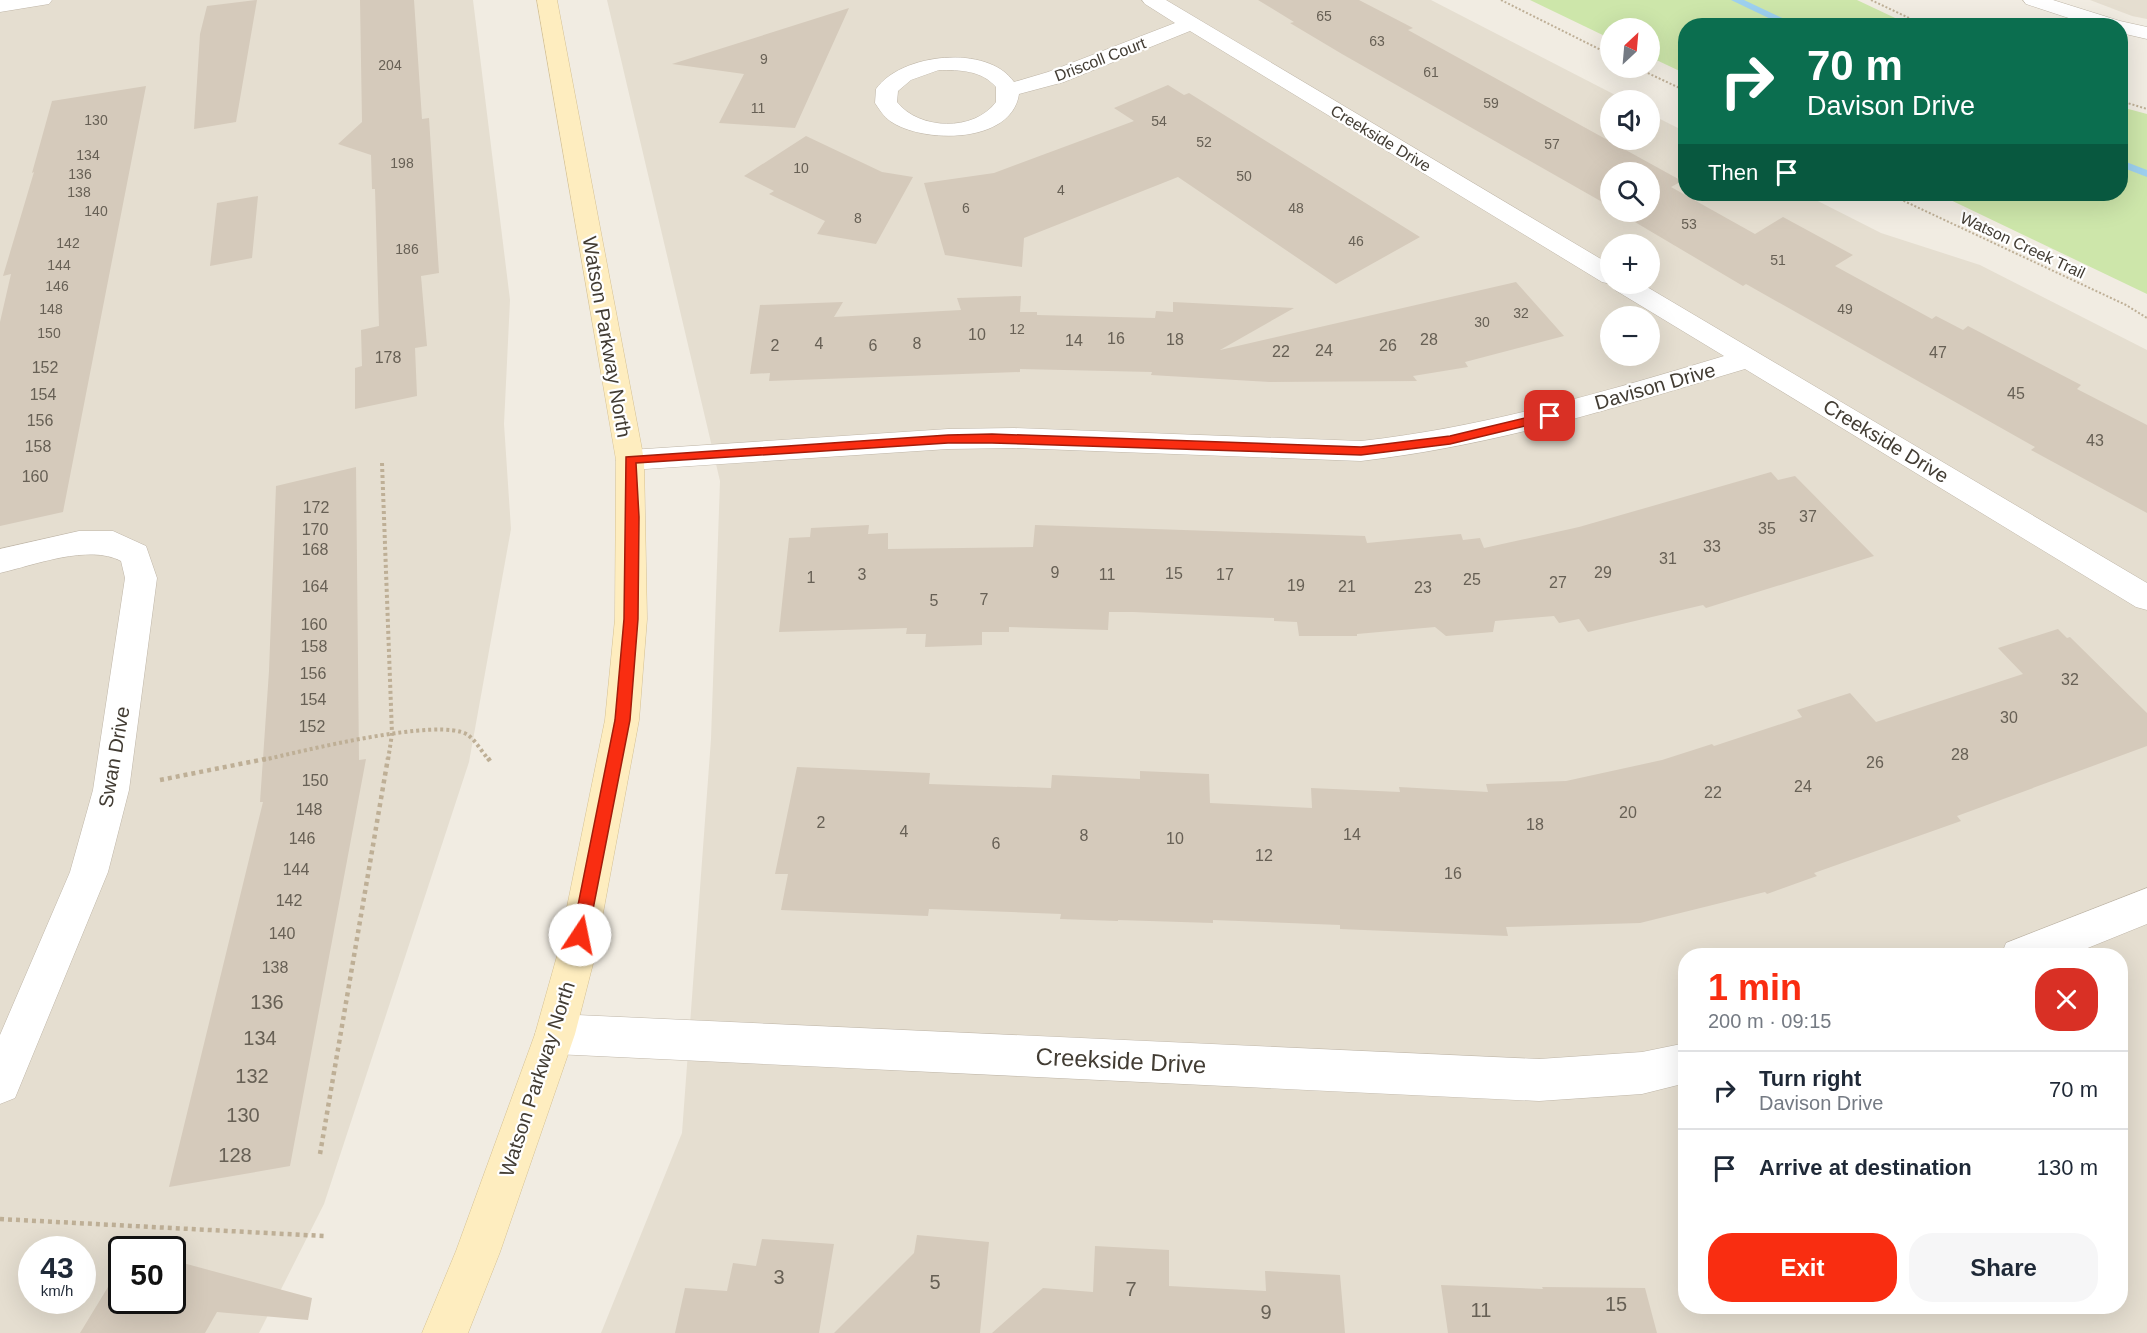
<!DOCTYPE html>
<meta charset="utf-8">
<style>
:root{--surface:#fff;--page:#f6f6f7;--text:#1f2937;--muted:#747a83;--line:#e0e1e3;--accent:#f92d11}
body{margin:0;font-family:Helvetica,sans-serif;background:var(--page);color:var(--text);height:100vh;display:flex;flex-direction:column;font-size:22px;white-space:nowrap}
*{box-sizing:border-box;margin:0}
p{font-size:20px;color:var(--muted)}
.icon{flex:none;width:33px;height:33px;fill:none;stroke:currentColor;stroke-width:2;stroke-linecap:round;stroke-linejoin:round}
.map{position:relative;flex:1;overflow:hidden}
.panel{position:absolute;left:1678px;top:948px;width:450px;height:366px;display:flex;flex-direction:column;background:var(--surface);border-radius:24px;box-shadow:0 6px 24px #0002}
.panel>*{flex:none}
.top-card{position:absolute;left:1678px;top:18px;width:450px;height:183px;border-radius:24px;box-shadow:0 6px 24px #0002;background:#0b6e4f;color:#fff;overflow:hidden}
.needle{width:39px;rotate:26deg}
.controls{position:absolute;left:1600px;top:18px;display:grid;gap:12px}
.controls a{display:grid;place-items:center;width:60px;height:60px;border-radius:50%;background:var(--surface);box-shadow:0 6px 24px #0002;font-size:30px}
.speed{position:absolute;left:18px;top:1236px;display:flex;gap:12px;font-size:30px;font-weight:700;text-align:center}
.speed>*{display:grid;place-content:center;width:78px;height:78px;border-radius:50%;background:var(--surface);box-shadow:0 6px 24px #0002;line-height:1}
.speed small{font-size:15px;font-weight:400}
.speed .limit{border:3px solid #111;border-radius:9px;background:#fff;color:#111}
.pin{position:absolute;display:grid;place-items:center;width:51px;height:51px;color:#fff;margin:-26px;border-radius:12px;box-shadow:0 3px 9px #0006}
.me{position:absolute;width:66px;margin:-33px;rotate:11deg;stroke-linejoin:round;filter:drop-shadow(0 0 4px #0008)}
.turn{display:flex;align-items:center;gap:21px;height:126px;padding:0 30px;font-size:27px}
.turn .icon{width:78px;height:78px;stroke-width:2.5}
.turn b{display:block;font-size:42px;line-height:51px}
.then{display:flex;align-items:center;height:57px;padding:0 30px;background:#0003;gap:12px;font-size:22px}
.round{display:grid;place-items:center;flex:none;width:63px;height:63px;border-radius:24px;background:var(--page)}
.head{display:flex;align-items:center;justify-content:space-between;height:102px;padding:0 30px}
h1{font-size:36px;font-weight:600;line-height:45px;color:var(--accent)}
.primary-button{display:flex;gap:12px;margin-top:auto;padding:12px 30px}
.primary-button a{flex:1;height:69px;border-radius:24px;background:var(--accent);color:#fff;font-size:24px;font-weight:600;line-height:69px;text-align:center}
.primary-button a+a{background:var(--page);color:var(--text)}
ul{padding:0;list-style:none}
li{display:flex;align-items:center;gap:18px;height:78px;padding:0 30px;border-top:2px solid var(--line)}
li div{flex:1}
li b{display:block;font-size:22px}
li em{font-style:normal}
.map>svg:first-child{display:block}
</style>
<div class="map">
<svg width="2147" height="1333" viewBox="0 0 2147 1333">
<rect width="100%" height="100%" fill="#f1ece2"/>
<path fill="#e5ded0" fill-rule="evenodd" d="M0,0H473L510,300L504,424L511,529L469,762L324,1204L259,1333H0ZM32,1250H82V1300H32ZM122,1250H172V1300H122Z
M607,0H1431L1625,100H1611V140H1650V114L1686,132V194H1804L1881,233L1980,265L2147,350V1333H601L682,1133L711,739L720,481ZM1611,172H1650V212H1611ZM1611,244H1650V284H1611ZM1611,316H1650V356H1611ZM1686,956H2121V1306H1686Z
M2090,0H2147V19L2132,16Z"/>
<path fill="#cde6aa" d="M1530,0H1857L1910,25L1686,26V74L1650,57V28H1611V39Z
M2121,107L2147,114V294L1938,194H2121Z"/>
<g fill="none" stroke-linecap="round" stroke-linejoin="round">
<path fill="#9dd0ef" fill-rule="evenodd" d="M1731,0H1744L1799,26H1785Z
M2121,160L2147,170V177L2121,167Z"/>
</g>
<path fill="#d5cabb" d="M257,0L236,122L194,129L200,34L207,6Z
M360,0H414L422,119L429,118L439,273L421,276L427,346L415,348L417,396L355,409V368L362,366L361,330L379,326L375,189H372L371,155L338,144L362,122Z
M1258,0H1359L1413,28L1408,30L1682,181L1671,187L1755,234L1783,217L1853,255L1835,266L1932,319L1936,316L1963,330L1968,326L2081,385L2077,389L2147,425V513L2031,450L2035,447L1746,284L1743,286L1618,212H1650V172H1611V207L1342,54L1290,23L1294,22Z
M849,8L795,128L719,123L744,74L672,64Z
M1168,85L1184,95L1189,93L1420,237L1336,284L1178,177L1024,238L1022,267L945,255L924,183L994,173L1134,121L1114,108Z
M146,86L63,512L0,526V322L11,274L3,276L34,172L32,173L52,101Z
M806,136L882,172L913,177L876,244L817,234L825,221L769,194L774,191L744,176Z
M258,196L252,258L210,266L217,203Z
M1516,282L1564,336L1465,362L1468,367L1413,376L1417,381L1270,382L1151,375L1152,372L1020,369V372L769,381L770,373L750,374L760,305L843,302L834,317L961,310L957,298L1021,296L1020,312H1037V315L1155,318L1156,311L1173,312V302L1294,308L1220,350Z
M356,467L359,760L366,759L290,1166L169,1187L263,802H260L269,671L276,486Z
M1771,472L1778,480L1795,476L1874,556L1706,608L1703,605L1588,632L1579,619L1559,623L1554,616L1495,621L1493,632L1446,636L1435,627L1357,634V636H1299L1297,622L1274,621V618L1133,612H1109L1108,630L1009,627V632H982V645L925,647L926,634H906L907,628L779,632L789,538L810,537L811,528L869,525L868,534L888,533V549L1033,547L1035,525L1365,536L1367,543L1461,534L1463,540L1480,538L1484,548L1579,527Z
M2058,629L2067,638L2070,637L2147,713V746L1957,816L1961,821L1814,873L1817,876L1767,894L1765,892L1640,923L1506,927L1508,936L1340,929V925L1213,920V923L1118,920V921L1060,919L1061,914L929,909L928,916L781,910L788,874H775L797,767L930,773L929,784L1051,788L1052,775L1140,779V771L1209,774L1210,803L1312,808L1311,788L1400,792L1399,787L1488,792L1486,784L1566,781L1662,760L1712,744L1714,746L1802,717L1797,710L1850,693L1876,722L2023,674L1998,648Z
M917,1235L989,1242L980,1333H834L914,1253Z
M762,1239L834,1244L819,1333H675L685,1288L727,1291L733,1263L756,1266Z
M1095,1246L1169,1250V1286L1266,1291L1265,1271L1340,1275L1345,1333H992L1043,1288L1093,1292Z
M172,1260L312,1298L308,1320L217,1312L205,1333H80L122,1264V1300H172Z
M1441,1285L1543,1289L1542,1287L1645,1288L1657,1333H1448Z"/>
<g fill="none" stroke-linecap="round" stroke-linejoin="round">
<g stroke="#bfb6a8" stroke-width="1">
<path id="minor" d="M0,0H52L49,4L0,12Z
M1142,0H1166L1611,265V284H1642L2147,583V610L2136,607L1745,369C1618,407 1493,446 1361,461L1014,448L948,449L630,470L620,467L616,460L620,453L630,450L948,429L1014,428L1361,441C1486,427 1604,392 1724,356L1615,290L1611,284L1602,282L1190,31L1064,82L1019,94C1012,144 923,144 890,121C884,117 879,109 875,103L876,89C901,53 988,44 1014,82L1048,72L1175,23L1145,4ZM939,70C960,70 981,70 996,87V102C974,132 919,130 897,102L898,91L911,80Z
M2023,0H2053L2120,21L2147,27V39L2121,33V26H2093L2026,4Z
M79,531H113L146,546L157,578L129,790L108,872L15,1098L0,1104V1035L70,872L93,790L125,578L121,561C88,544 35,565 0,573V549Z
M2147,888V924L2068,956H2001L2006,943Z
M555,1014L1539,1059L1642,1052L1686,1043V1083L1642,1094L1539,1101L555,1054L541,1048L535,1034L541,1020Z"/>
</g>
<g stroke="#d5c193" stroke-width="1">
<path id="secondary" d="M537,0H557L644,460L647,619L639,720L595,956L575,1034L500,1252L468,1333H422L456,1251L535,1034L557,956L605,720L615,619L616,460Z"/>
</g>
<path stroke="#beaf96" stroke-width="2" stroke-dasharray="2 2" stroke-linecap="butt" d="M1501,0L1611,55
M1871,0L1926,26
M1637,68L1686,91
M2121,101L2147,109
M1889,194L2126,305L2147,318"/>
<path stroke="#beaf96" stroke-width="4" stroke-dasharray="3 3" stroke-linecap="butt" d="M382,463L392,734L388,760
M263,760C299,752 441,716 468,735C476,741 482,752 489,760"/>
<path stroke="#beaf96" stroke-width="4.5" stroke-dasharray="4 4" stroke-linecap="butt" d="M488,758L490,761
M160,780L270,758
M320,1154L388,758
M0,1219L324,1236"/>
<use href="#minor" fill="#fff" fill-rule="evenodd"/>
<use href="#secondary" fill="#feedbf" fill-rule="evenodd"/>
</g>
<path fill="#f92d11" stroke="#a21d0b" stroke-width="1.5" d="M1550,412L1556,416L1554,419L1450,444L1361,455L992,443H948L636,463L639,517L638,619L630,720L588,935L586,940L580,942L575,940L572,935L615,720L624,619L626,457L948,435L992,434L1361,447L1450,436Z"/>
<g text-anchor="middle" stroke-width="4.5" stroke-linejoin="round" paint-order="stroke">
<g font-size="14" fill="#676055">
<text x="1324" y="21">65</text>
<text x="1377" y="46">63</text>
<text x="764" y="64">9</text>
<text x="390" y="70">204</text>
<text x="1431" y="77">61</text>
<text x="1491" y="108">59</text>
<text x="758" y="113">11</text>
<text x="96" y="125">130</text>
<text x="1159" y="126">54</text>
<text x="1204" y="147">52</text>
<text x="1552" y="149">57</text>
<text x="88" y="160">134</text>
<text x="402" y="168">198</text>
<text x="801" y="173">10</text>
<text x="80" y="179">136</text>
<text x="1244" y="181">50</text>
<text x="1061" y="195">4</text>
<text x="79" y="197">138</text>
<text x="966" y="213">6</text>
<text x="1296" y="213">48</text>
<text x="96" y="216">140</text>
<text x="858" y="223">8</text>
<text x="1689" y="229">53</text>
<text x="1356" y="246">46</text>
<text x="68" y="248">142</text>
<text x="407" y="254">186</text>
<text x="1778" y="265">51</text>
<text x="59" y="270">144</text>
<text x="57" y="291">146</text>
<text x="51" y="314">148</text>
<text x="1845" y="314">49</text>
<text x="1521" y="318">32</text>
<text x="1482" y="327">30</text>
<text x="1017" y="334">12</text>
<text x="49" y="338">150</text>
</g>
<g font-size="16" fill="#423c33" stroke="#fff">
<text transform="translate(1100 59) rotate(-21)" y="6">Driscoll Court</text>
<text transform="translate(1381 138) rotate(31)" y="6">Creekside Drive</text>
<text transform="translate(2023 245) rotate(25)" y="6">Watson Creek Trail</text>
</g>
<g font-size="16" fill="#676055">
<text x="977" y="340">10</text>
<text x="1116" y="344">16</text>
<text x="1175" y="345">18</text>
<text x="1429" y="345">28</text>
<text x="1074" y="346">14</text>
<text x="819" y="349">4</text>
<text x="917" y="349">8</text>
<text x="775" y="351">2</text>
<text x="873" y="351">6</text>
<text x="1388" y="351">26</text>
<text x="1324" y="356">24</text>
<text x="1281" y="357">22</text>
<text x="1938" y="358">47</text>
<text x="388" y="363">178</text>
<text x="45" y="373">152</text>
<text x="2016" y="399">45</text>
<text x="43" y="400">154</text>
<text x="40" y="426">156</text>
<text x="2095" y="446">43</text>
<text x="38" y="452">158</text>
<text x="35" y="482">160</text>
<text x="316" y="513">172</text>
<text x="1808" y="522">37</text>
<text x="1767" y="534">35</text>
<text x="315" y="535">170</text>
<text x="1712" y="552">33</text>
<text x="315" y="555">168</text>
<text x="1668" y="564">31</text>
<text x="1055" y="578">9</text>
<text x="1603" y="578">29</text>
<text x="1174" y="579">15</text>
<text x="862" y="580">3</text>
<text x="1107" y="580">11</text>
<text x="1225" y="580">17</text>
<text x="811" y="583">1</text>
<text x="1472" y="585">25</text>
<text x="1558" y="588">27</text>
<text x="1296" y="591">19</text>
<text x="315" y="592">164</text>
<text x="1347" y="592">21</text>
<text x="1423" y="593">23</text>
<text x="984" y="605">7</text>
<text x="934" y="606">5</text>
<text x="314" y="630">160</text>
<text x="314" y="652">158</text>
<text x="313" y="679">156</text>
<text x="2070" y="685">32</text>
<text x="313" y="705">154</text>
<text x="2009" y="723">30</text>
<text x="312" y="732">152</text>
<text x="1960" y="760">28</text>
<text x="1875" y="768">26</text>
<text x="315" y="786">150</text>
<text x="1803" y="792">24</text>
<text x="1713" y="798">22</text>
<text x="309" y="815">148</text>
<text x="1628" y="818">20</text>
<text x="821" y="828">2</text>
<text x="1535" y="830">18</text>
<text x="904" y="837">4</text>
<text x="1352" y="840">14</text>
<text x="1084" y="841">8</text>
<text x="302" y="844">146</text>
<text x="1175" y="844">10</text>
<text x="996" y="849">6</text>
<text x="1264" y="861">12</text>
<text x="296" y="875">144</text>
<text x="1453" y="879">16</text>
<text x="289" y="906">142</text>
<text x="282" y="939">140</text>
<text x="275" y="973">138</text>
</g>
<g font-size="20" fill="#423c33" stroke="#fff">
<text transform="translate(607 337) rotate(80)" y="7">Watson Parkway North</text>
<text transform="translate(1655 386) rotate(-16)" y="7">Davison Drive</text>
<text transform="translate(1886 441) rotate(31)" y="7">Creekside Drive</text>
<text transform="translate(114 757) rotate(-80)" y="7">Swan Drive</text>
<text transform="translate(537 1079) rotate(-72)" y="7">Watson Parkway North</text>
</g>
<g font-size="20" fill="#676055">
<text x="267" y="1009">136</text>
<text x="260" y="1045">134</text>
<text x="252" y="1083">132</text>
<text x="243" y="1122">130</text>
<text x="235" y="1162">128</text>
<text x="779" y="1284">3</text>
<text x="935" y="1289">5</text>
<text x="1131" y="1296">7</text>
<text x="1616" y="1311">15</text>
<text x="1481" y="1317">11</text>
<text x="1266" y="1319">9</text>
</g>
<g font-size="24" fill="#423c33" stroke="#fff">
<text transform="translate(1121 1061) rotate(3)" y="8">Creekside Drive</text>
</g>
</g>
</svg>
<div class="controls">
<a><svg class="needle" viewBox="-14 -14 28 28"><path d="M0-13l5 13h-10z" fill="#e53935"/><path d="M0 13l5-13h-10z" fill="#747a83"/></svg></a>
<a><svg class="icon" aria-label="sound" viewBox="0 0 24 24"><path d="M4 9h4l5-4v14l-5-4H4zM17 9q2 3 0 6"/></svg></a>
<a><svg class="icon" aria-label="search" viewBox="0 0 24 24"><circle cx="10" cy="10" r="6"/><path d="M15 15l6 6"/></svg></a>
<a>+</a>
<a>−</a>
</div>
<div class="speed"><div>43<small>km/h</small></div><div class="limit">50</div></div>
<div class="pin" style="left:1550px;top:416px;background:#d93025"><svg class="icon" aria-label="arrive" viewBox="0 0 24 24"><path d="M6 21V4h12l-3 4 3 4H6"/></svg></div>
<svg class="me" style="left:580px;top:935px" viewBox="-20 -20 40 40"><circle r="19" fill="#fff"/><path d="M0-13L10 11 0 6-10 11z" fill="#f92d11"/></svg>
<div class="top-card">
<div class="turn"><svg class="icon" aria-label="right" viewBox="0 0 24 24"><path d="M7 20v-9h11M14 6l5 5-5 5"/></svg><div><b>70 m</b>Davison Drive</div></div>
<div class="then">Then<svg class="icon" aria-label="arrive" viewBox="0 0 24 24"><path d="M6 21V4h12l-3 4 3 4H6"/></svg></div>
</div>
<section class="panel">
<div class="head"><div><h1>1 min</h1><p>200 m · 09:15</p></div><a class="round" style="background:#d93025;color:#fff"><svg class="icon" aria-label="close" viewBox="0 0 24 24"><path d="M6 6l12 12M18 6L6 18"/></svg></a></div>
<ul>
<li><svg class="icon" aria-label="right" viewBox="0 0 24 24"><path d="M7 20v-9h11M14 6l5 5-5 5"/></svg><div><b>Turn right</b><p>Davison Drive</p></div><em>70 m</em></li>
<li><svg class="icon" aria-label="arrive" viewBox="0 0 24 24"><path d="M6 21V4h12l-3 4 3 4H6"/></svg><div><b>Arrive at destination</b></div><em>130 m</em></li>
</ul>
<div class="primary-button"><a>Exit</a><a>Share</a></div>
</section>
</div>
